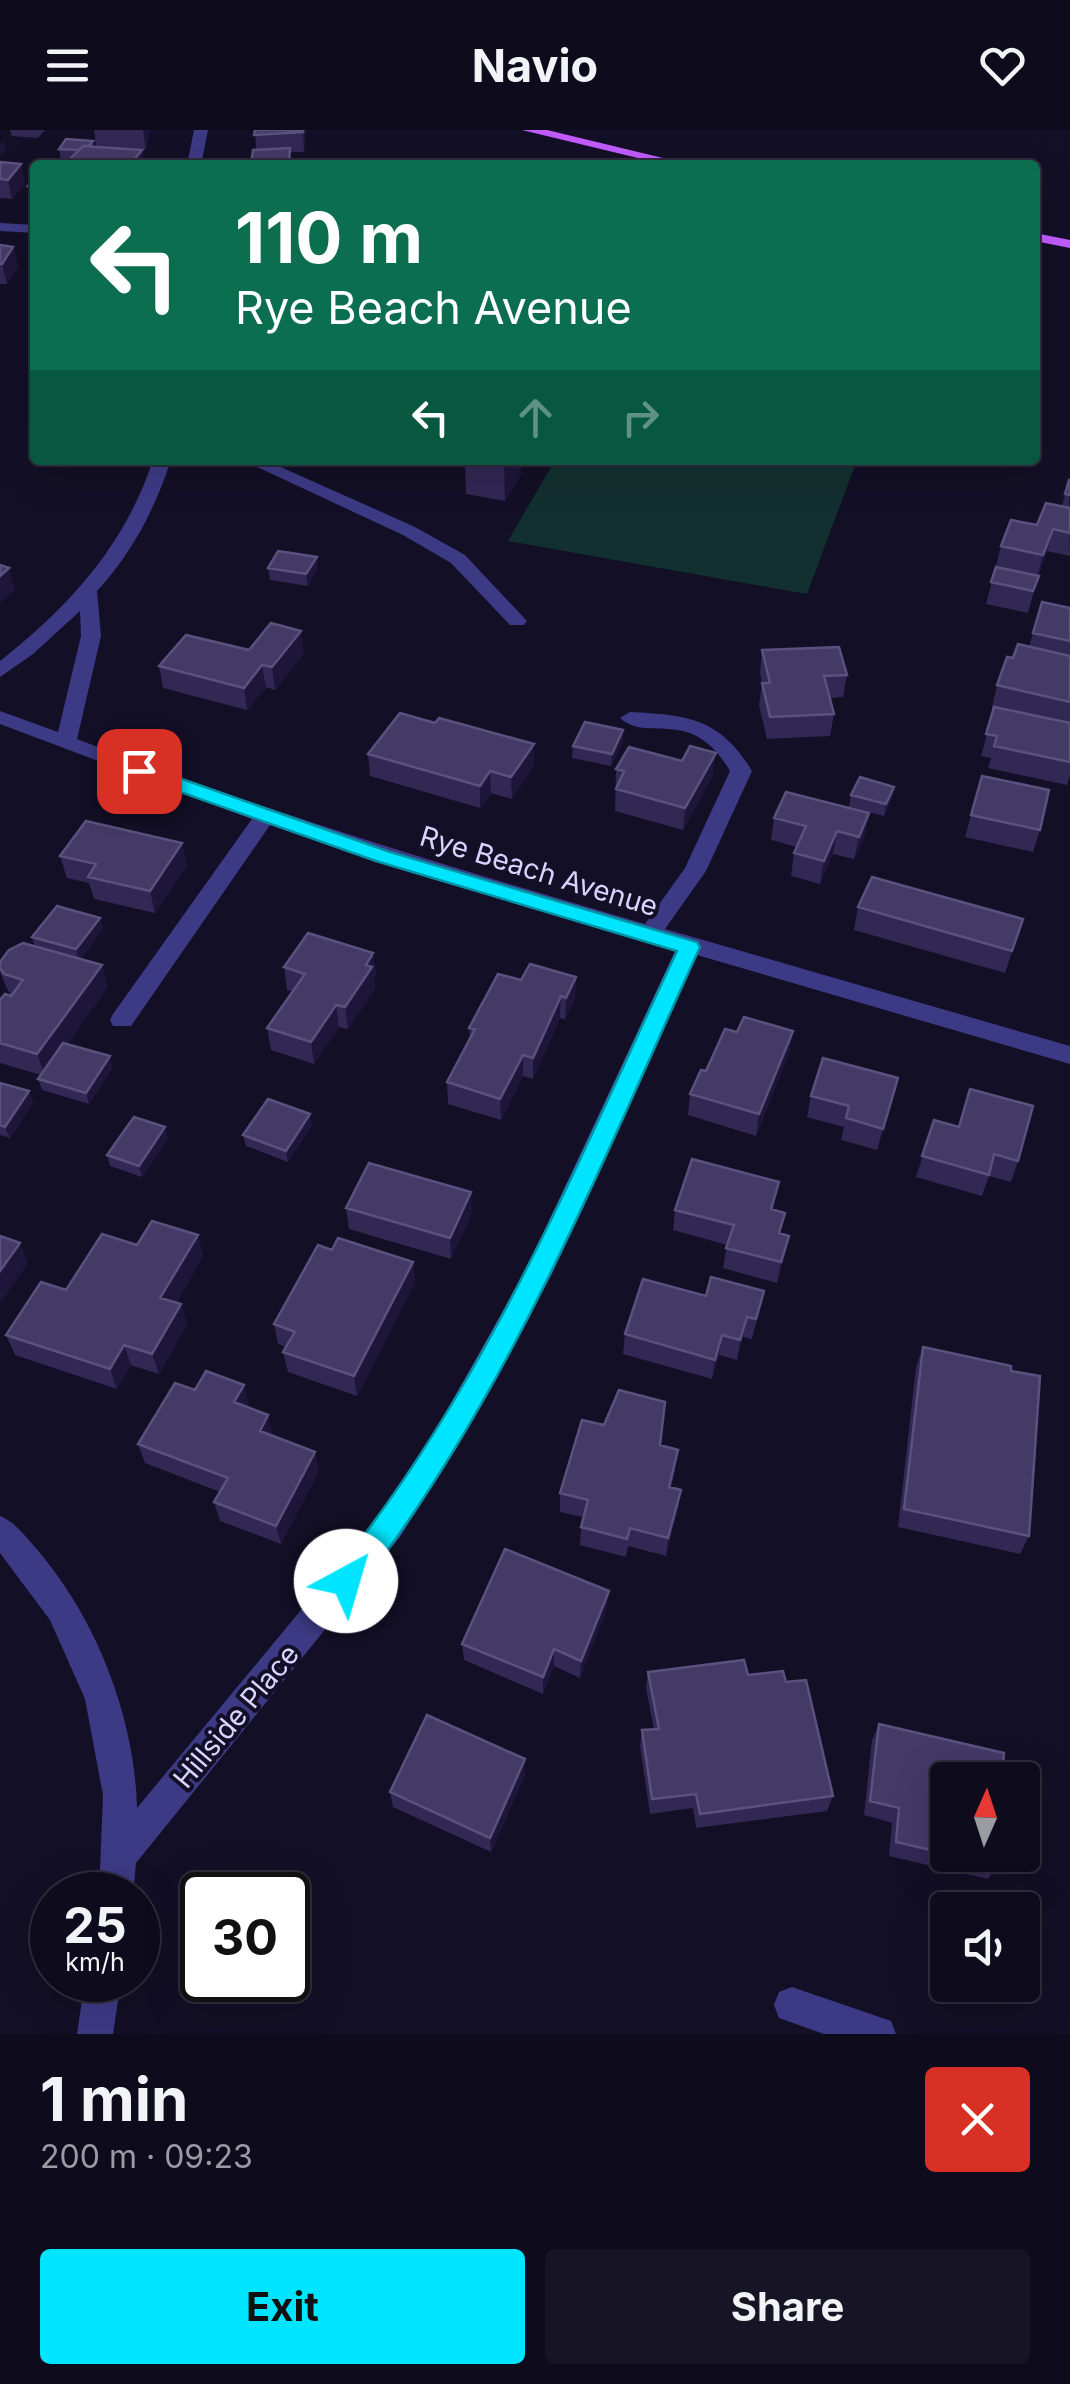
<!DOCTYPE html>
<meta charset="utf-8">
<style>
:root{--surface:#0e0b1c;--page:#171425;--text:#f1f3f6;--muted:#9b9ba3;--line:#2e2b3b;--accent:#00e5ff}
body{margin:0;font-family:Inter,sans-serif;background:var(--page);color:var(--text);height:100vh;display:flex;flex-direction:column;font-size:38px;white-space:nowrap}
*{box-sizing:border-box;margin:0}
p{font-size:32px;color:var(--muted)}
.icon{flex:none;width:55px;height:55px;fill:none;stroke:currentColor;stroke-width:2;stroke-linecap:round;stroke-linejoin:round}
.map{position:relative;height:1904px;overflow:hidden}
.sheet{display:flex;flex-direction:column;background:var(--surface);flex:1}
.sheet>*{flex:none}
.banner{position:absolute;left:30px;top:30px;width:1010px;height:305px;border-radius:10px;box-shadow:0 10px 40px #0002,0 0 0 2px var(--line);background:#0b6e4f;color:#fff;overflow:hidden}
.needle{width:65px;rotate:3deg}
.tools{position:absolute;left:930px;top:1632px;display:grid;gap:20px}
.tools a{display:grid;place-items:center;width:110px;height:110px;border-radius:10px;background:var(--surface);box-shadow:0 10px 40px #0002,0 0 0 2px var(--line);font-size:50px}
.speed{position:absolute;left:30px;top:1742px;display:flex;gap:20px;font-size:50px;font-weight:700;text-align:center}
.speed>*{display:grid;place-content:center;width:130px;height:130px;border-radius:50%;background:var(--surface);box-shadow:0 10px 40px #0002,0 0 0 2px var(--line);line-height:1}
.speed small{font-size:25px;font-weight:400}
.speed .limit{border:5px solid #111;border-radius:15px;background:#fff;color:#111}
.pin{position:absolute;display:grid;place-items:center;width:85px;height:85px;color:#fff;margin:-42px;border-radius:20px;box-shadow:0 5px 15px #0006}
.me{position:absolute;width:110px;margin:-55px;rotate:39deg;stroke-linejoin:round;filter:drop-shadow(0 0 8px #0008)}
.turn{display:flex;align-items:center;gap:35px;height:210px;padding:0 40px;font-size:45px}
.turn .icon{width:130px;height:130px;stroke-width:2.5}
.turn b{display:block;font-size:70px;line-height:85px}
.lanes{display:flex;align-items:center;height:95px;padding:0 40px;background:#0003;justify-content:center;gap:50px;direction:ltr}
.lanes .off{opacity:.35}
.round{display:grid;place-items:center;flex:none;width:105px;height:105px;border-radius:10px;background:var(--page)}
.summary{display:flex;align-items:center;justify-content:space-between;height:170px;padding:0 40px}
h1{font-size:60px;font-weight:700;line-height:75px}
.primary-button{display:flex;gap:20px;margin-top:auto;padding:20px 40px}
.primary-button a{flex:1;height:115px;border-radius:10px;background:var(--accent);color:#111;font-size:40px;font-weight:700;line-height:115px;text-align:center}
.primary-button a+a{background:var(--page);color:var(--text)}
header{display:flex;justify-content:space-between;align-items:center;height:130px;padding:0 40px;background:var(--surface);font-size:45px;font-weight:700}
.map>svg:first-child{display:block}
</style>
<header><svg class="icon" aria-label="menu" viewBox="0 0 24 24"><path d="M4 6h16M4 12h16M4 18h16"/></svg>Navio<svg class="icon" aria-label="heart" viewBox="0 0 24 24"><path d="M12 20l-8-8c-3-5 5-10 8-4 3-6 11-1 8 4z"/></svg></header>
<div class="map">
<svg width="1070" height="1904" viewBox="0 0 1070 1904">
<rect width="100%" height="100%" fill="#130f26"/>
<path fill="#12302f" d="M555,330H857L807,464L508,411Z"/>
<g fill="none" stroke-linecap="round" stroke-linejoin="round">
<path fill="#3d3a85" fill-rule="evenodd" d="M194,0H208L201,35H187Z
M0,93L35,95V103L0,101Z
M153,330H171C155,379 132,423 97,461L101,506L77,609C263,681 453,738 645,794L685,738L730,641C691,574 648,614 620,588L630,582C688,585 720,588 752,641L706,741L665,799L1070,916V934L697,825L552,1144L453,1323L400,1407L136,1733L133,1765H99L103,1665L85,1569L50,1490L0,1423V1386C15,1392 23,1404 34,1416C95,1485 135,1586 137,1678L378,1387L433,1305L527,1138L676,819L375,731L270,695L131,896H113L110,890L113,884L252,689L0,594V581L58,602L81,506L80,481L33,524L0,547V531C70,476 125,415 153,330Z
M242,330H265L415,397L465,425L527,491L524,495H510L451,433L403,405Z
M85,1850H121L113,1904H77Z
M792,1857L891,1891L896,1904H824L779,1888L774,1875L779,1862Z"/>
<path fill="#c25bff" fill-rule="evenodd" d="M522,0H547L692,35H667Z
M1035,103L1070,110V118L1035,111Z"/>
</g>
<path fill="#312854" d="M10,0H45L38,8L12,6Z
M94,0H150L146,19H135L142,20L144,35H68L67,32L69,30H61L59,19L93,11L94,17H96Z
M255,0H306L304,22H291L256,19Z
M0,32L21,34L25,54L12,69L0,68Z
M35,47V67H30L28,56Z
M0,115L13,117L18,137L7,154H0Z
M465,330H521V344L505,371L466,364Z
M1069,350L1070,426L1047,421L1038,446L1028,483L986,474L1001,416L1037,395L1062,376Z
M268,438H318L308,456L270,450Z
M1042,472L1070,478V645L1067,655L988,638L991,628L981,626L994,578H992L997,555L1013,528L1029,517Z
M249,520L304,523L275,560L266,557L247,580L163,558L159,536Z
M762,520L847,545L843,567L830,568L834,584L830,606L767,609L759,575L762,553L760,543Z
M435,593L534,614V636L512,669L491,663L480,678L370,646L368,624Z
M623,612L611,636L572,628L573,616Z
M616,639L713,645L683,700L615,681Z
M982,646L1040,700L1033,722L965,707Z
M894,657L892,668L884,686L849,677L851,665Z
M869,683L865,705L854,729L833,724L820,754L791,746L794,723L797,717L771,710L774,688Z
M60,726L187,735L155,783L94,769L89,753L67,748Z
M858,777L1023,789L1005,843L854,800Z
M103,799L81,829L102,835L108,857L67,914L113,937L89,974L42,960L38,949L41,945L0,933V870L11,865L6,857L0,841V832L35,817L32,807Z
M373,823L376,845L374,848L375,859L348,899L339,897L314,934L271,920L267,898L293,861L287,860L284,837Z
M576,847L575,869L565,889L560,888L533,949L523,946L501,990L448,974L447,952L470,910L469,898L521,850Z
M793,901L789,923L756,1006L688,985L690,964L737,902Z
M898,948L877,1020L841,1010L844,997L807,987L811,966Z
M0,953L29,961L33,972L10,1008L0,1005Z
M934,990L1018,1031L1011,1052L989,1046L982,1066L916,1047Z
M312,995L288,1032L246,1016L243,1005Z
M168,1009L142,1047L110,1036L107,1025Z
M779,1052L773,1080L781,1103L789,1106L777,1153L723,1138L727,1115L673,1100L675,1080Z
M346,1078L472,1083L451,1129L349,1099Z
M198,1105L203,1126L176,1173L181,1174L187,1194L159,1244L131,1235L117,1259L15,1225L6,1205L66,1160L137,1115Z
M332,1120L413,1132L415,1153L357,1266L288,1242L283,1222L286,1217L278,1214L274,1194Z
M764,1161L752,1209L743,1207L737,1230L719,1225L712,1249L623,1224L625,1204L706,1166Z
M923,1217L1029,1406L1020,1424L898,1397L916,1237Z
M195,1260L249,1274L247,1278L272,1306L319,1341L281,1414L220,1391L214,1372L220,1362L145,1333L138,1314Z
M660,1315L675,1339L671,1358L681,1360L678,1378L666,1426L628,1416L626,1427L580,1415L581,1397L583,1387L560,1382V1363Z
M607,1478L580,1548L554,1536L543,1564L464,1530L462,1514Z
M648,1542L748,1545L786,1552L833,1666L827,1681L696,1698L693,1678L650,1684L640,1616L642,1600H654L646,1558Z
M879,1594L997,1736L988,1749L889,1726L892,1693L864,1685L872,1610Z
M525,1629V1644L491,1722L393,1677L390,1662Z"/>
<path fill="#1d163a" d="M143,0H150L146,19Z
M303,0H306L304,22Z
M4,10L6,20L0,26V14Z
M142,20L144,35H130Z
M21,34L25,54L12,69L8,50Z
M13,117L18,137L7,154L2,134Z
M506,330H521V344L505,371L504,333Z
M1053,399L1047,421L1037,447L1043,425Z
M317,427L318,438L308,456L306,444Z
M9,438L15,460L0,473V446Z
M301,501L304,523L275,560L272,537Z
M262,535L266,557L247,580L244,558Z
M623,600V612L611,636L612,624Z
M534,614V636L512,669L511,647Z
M716,623L713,645L683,700L685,678Z
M490,641L491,663L480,678V656Z
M894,657L892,668L884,686L886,674Z
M869,683L865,705L854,729L859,707Z
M837,701L833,724L820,754L824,731Z
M182,713L187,735L155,783L150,761Z
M100,788L103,799L79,831L76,819Z
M373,823L376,845L374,848L375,859L348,899L345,877L366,835Z
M102,835L108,857L45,946L37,924Z
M576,847L575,869L565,889L566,868Z
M561,866L560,888L533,949V928Z
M336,875L339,897L314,934L311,912Z
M793,901L789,923L756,1006L759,984Z
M523,925V946L501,990L500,969Z
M110,926L113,937L89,974L86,963Z
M29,961L33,972L10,1008L5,997Z
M310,984L312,995L288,1032L286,1021Z
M165,997L168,1009L142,1047L139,1036Z
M471,1062L472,1083L451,1129L450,1108Z
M198,1105L203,1126L167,1188L160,1168Z
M789,1106L785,1126L777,1153L781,1132Z
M20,1113L28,1133L0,1174V1141Z
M413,1132L415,1153L357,1266L354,1246Z
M181,1174L187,1194L159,1244L152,1224Z
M747,1187L743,1207L737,1230L740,1210Z
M722,1205L719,1225L712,1249L715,1230Z
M124,1215L131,1235L117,1259L110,1239Z
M244,1255L249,1274L239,1292L234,1272Z
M268,1285L273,1305L264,1320L260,1301Z
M315,1322L319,1341L281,1414L276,1396Z
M681,1360L678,1378L666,1426L668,1408Z
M609,1461L607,1478L580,1548L581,1531Z
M554,1519V1536L543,1564V1547Z
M525,1629V1644L491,1722L490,1708Z"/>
<path fill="#433a66" stroke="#5a527e" stroke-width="2.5" d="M255,0H303V2L254,5Z
M66,9L93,11L89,16H83L79,20L59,19Z
M83,16L142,20L130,35H71L73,32H67Z
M290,18L289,35H251L253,20Z
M0,32L21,34L8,50L0,49Z
M35,47V57L28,56Z
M0,115L13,117L2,134H0Z
M485,330H506L504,333Z
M1069,350H1070V365L1065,364Z
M1046,373L1070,378V403L1053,399L1043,425L1001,416L1011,390L1037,395Z
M278,421L317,427L306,444L268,438Z
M0,435L9,438L0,446Z
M996,437L1039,446L1033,461L991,452Z
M1042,472L1070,478V511L1033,503Z
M271,493L301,501L272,537L262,535L244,558L159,536L186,505L249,520Z
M1018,514L1070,526V572L997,555L1007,527L1013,528Z
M839,517L847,545L824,546L834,584L770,587L762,553H770L762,520Z
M994,577L1070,593V632L994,616L997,606L986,604Z
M400,583L435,593L439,588L534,614L511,647L490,641L480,656L368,624Z
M585,592L623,600L612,624L573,616Z
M690,616L716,623L685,678L616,659L624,641L616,639L629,617L682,631Z
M982,646L1049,660L1040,700L971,685Z
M860,647L894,657L886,674L851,665Z
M786,662L869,683L859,707L837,701L824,731L794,723L806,696L774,688Z
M86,691L182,713L150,761L88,747L96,734L60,726Z
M872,747L1023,789L1012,821L858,777Z
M57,776L100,788L76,819L32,807Z
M308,803L373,823L366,835L372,837L345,877L336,875L311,912L267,898L305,844L284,837Z
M23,813L102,835L37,924L0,913V870L5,864L11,866L23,850L4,844L0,838V832L9,820Z
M530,834L576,847L566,868L561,866L533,928L523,925L500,969L447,952L475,899L469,898L498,844L521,850Z
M744,887L793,901L759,984L690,964L701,940L706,941L725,899L737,902Z
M63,913L110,926L86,963L38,949Z
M823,928L898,948L883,999L846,988L849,976L811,966Z
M0,953L29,961L5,997L0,995Z
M970,959L1033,976L1018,1031L994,1024L989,1045L922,1026L934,990L959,997Z
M268,969L310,984L286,1021L243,1005Z
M134,987L165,997L139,1036L107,1025Z
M692,1029L779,1052L771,1079L785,1083L779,1103L789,1106L781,1132L726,1118L734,1095L675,1080Z
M369,1033L471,1062L450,1108L346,1078Z
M152,1091L198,1105L160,1168L181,1174L152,1224L124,1215L110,1239L6,1205L41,1152L66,1160L102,1104L137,1115Z
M0,1106L20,1113L0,1141Z
M338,1108L413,1132L354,1246L283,1222L295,1202L274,1194L318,1115L332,1120Z
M711,1147L764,1161L756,1189L747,1187L740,1210L722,1205L715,1230L625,1204L643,1149L706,1166Z
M923,1217L1011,1236V1241L1040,1246L1029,1406L904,1379Z
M206,1241L244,1255L234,1272L268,1285L260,1301L315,1322L276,1396L214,1372L228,1348L138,1314L175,1253L195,1260Z
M619,1260L665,1272L660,1315L678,1320L669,1357L681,1360L668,1408L630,1398L627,1409L581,1397L588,1370L560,1363L582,1290L604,1295Z
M505,1419L609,1461L581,1531L554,1519L543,1547L462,1514Z
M744,1530L748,1545L783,1541L786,1552L806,1550L833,1666L700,1684L696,1664L652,1669L642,1600L659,1599L648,1542Z
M427,1585L525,1629L490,1708L390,1662Z
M879,1594L1004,1623L1002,1650H948V1724L896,1712L899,1678L870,1671Z
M950,1725H998L997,1736Z"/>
<path fill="#00e5ff" stroke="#0095a6" stroke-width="2.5" d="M139,634L390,722L697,812L700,817C599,1038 508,1268 357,1461L346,1464L336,1461L332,1451L336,1441C486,1256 576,1035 677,821L376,731L132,645L129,641Z"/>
<g text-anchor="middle" stroke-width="8" stroke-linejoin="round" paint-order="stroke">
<g font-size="28" fill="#d9d4ff" stroke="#130f26">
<text transform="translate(539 741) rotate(17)" y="10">Rye Beach Avenue</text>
<text transform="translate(236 1586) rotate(-50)" y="10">Hillside Place</text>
</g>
</g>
</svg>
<div class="tools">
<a><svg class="needle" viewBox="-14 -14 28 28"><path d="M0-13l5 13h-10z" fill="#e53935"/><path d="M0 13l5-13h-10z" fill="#9b9ba3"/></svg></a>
<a><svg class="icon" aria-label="sound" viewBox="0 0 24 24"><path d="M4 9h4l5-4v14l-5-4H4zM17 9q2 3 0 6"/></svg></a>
</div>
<div class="speed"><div>25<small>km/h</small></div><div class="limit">30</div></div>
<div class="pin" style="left:139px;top:641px;background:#d93025"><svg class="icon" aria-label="arrive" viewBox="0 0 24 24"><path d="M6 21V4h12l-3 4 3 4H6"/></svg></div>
<svg class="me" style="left:346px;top:1451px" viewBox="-20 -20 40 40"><circle r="19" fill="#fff"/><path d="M0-13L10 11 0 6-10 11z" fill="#00e5ff"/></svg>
<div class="banner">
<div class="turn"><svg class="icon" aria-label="left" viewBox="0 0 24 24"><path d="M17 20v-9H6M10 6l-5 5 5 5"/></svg><div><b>110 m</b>Rye Beach Avenue</div></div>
<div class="lanes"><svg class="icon" aria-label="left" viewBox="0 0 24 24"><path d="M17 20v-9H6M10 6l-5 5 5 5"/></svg><svg class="icon off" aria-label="ahead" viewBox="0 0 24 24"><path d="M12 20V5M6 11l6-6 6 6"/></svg><svg class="icon off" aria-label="right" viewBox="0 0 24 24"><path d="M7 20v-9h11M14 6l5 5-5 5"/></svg></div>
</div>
</div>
<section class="sheet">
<div class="summary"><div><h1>1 min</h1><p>200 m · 09:23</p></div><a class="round" style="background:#d93025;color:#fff"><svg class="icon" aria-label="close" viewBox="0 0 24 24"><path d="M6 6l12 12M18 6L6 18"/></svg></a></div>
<div class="primary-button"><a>Exit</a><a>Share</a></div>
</section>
